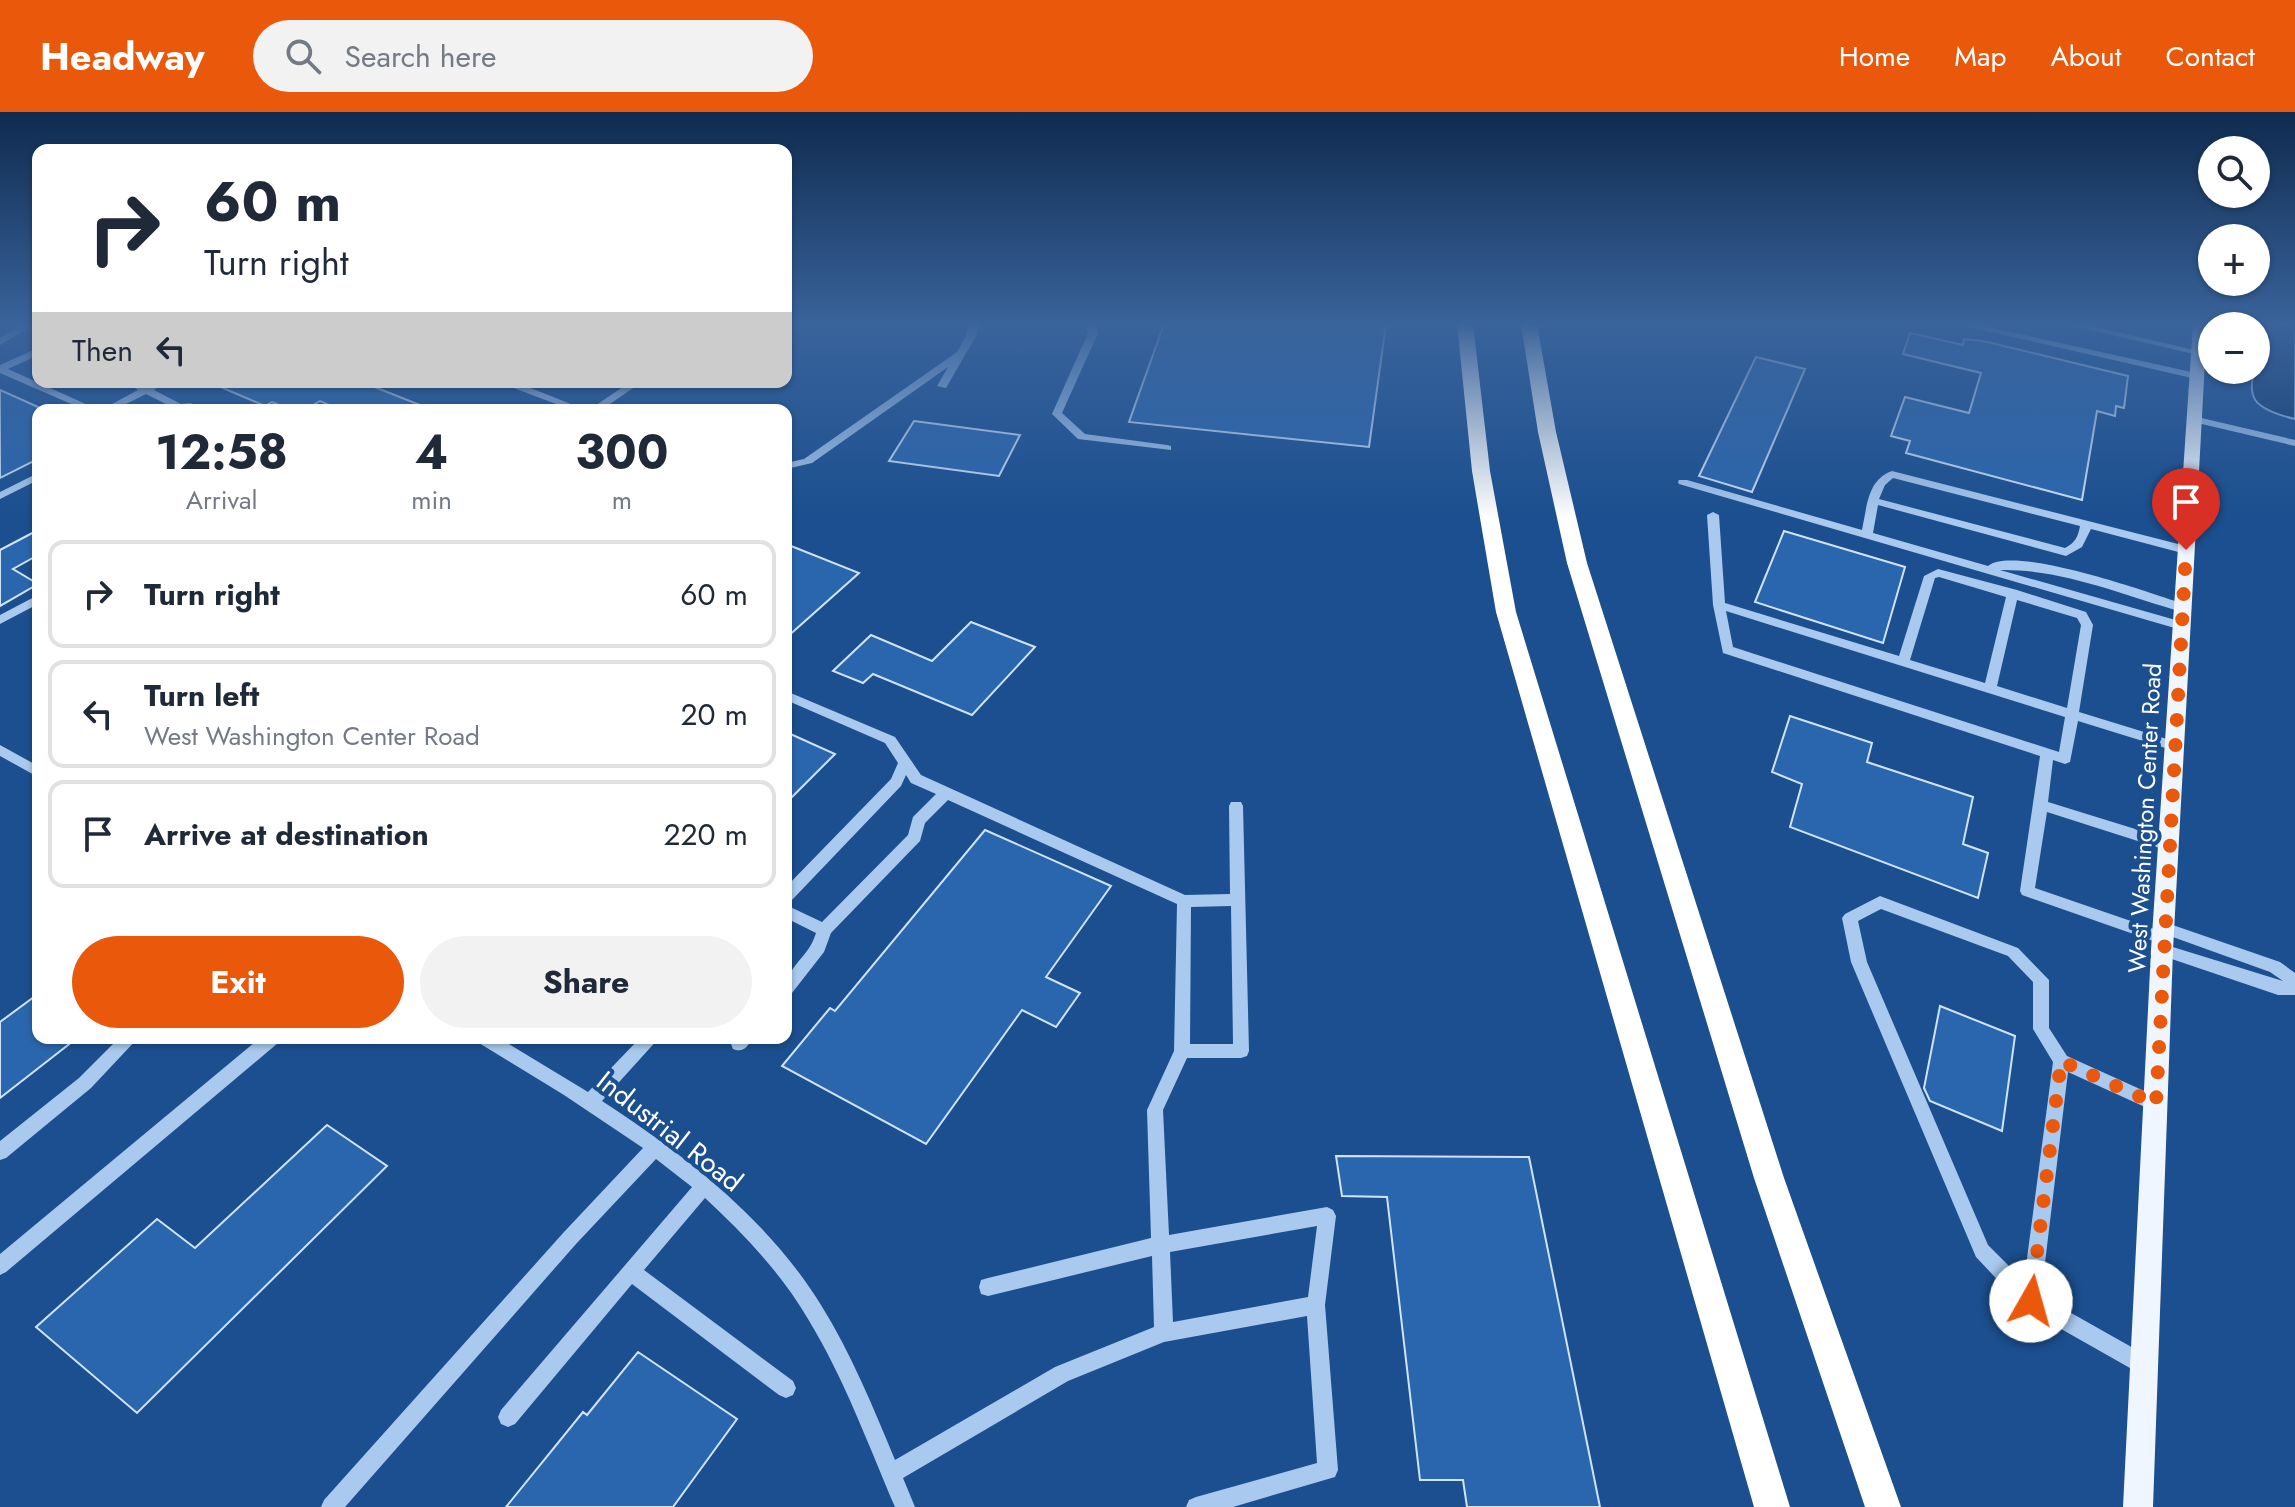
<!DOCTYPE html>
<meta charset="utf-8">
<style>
:root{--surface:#fff;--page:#f2f2f3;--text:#1f2937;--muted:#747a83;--line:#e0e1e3;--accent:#ea580c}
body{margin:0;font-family:Jost,sans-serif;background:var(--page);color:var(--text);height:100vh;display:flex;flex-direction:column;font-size:30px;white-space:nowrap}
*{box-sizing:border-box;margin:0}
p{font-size:26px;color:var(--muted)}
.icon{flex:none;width:44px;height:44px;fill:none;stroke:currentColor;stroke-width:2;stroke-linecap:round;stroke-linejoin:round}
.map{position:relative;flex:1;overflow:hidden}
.panel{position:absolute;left:32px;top:292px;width:760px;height:640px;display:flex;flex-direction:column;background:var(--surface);border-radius:16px;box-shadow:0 2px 6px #0004}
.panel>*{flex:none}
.top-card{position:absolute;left:32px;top:32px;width:760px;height:244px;border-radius:16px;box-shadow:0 2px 6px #0004;background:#fff;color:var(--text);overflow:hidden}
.tools{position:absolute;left:2198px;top:24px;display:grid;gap:16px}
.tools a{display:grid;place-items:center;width:72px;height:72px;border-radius:50%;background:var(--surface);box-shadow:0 2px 6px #0004;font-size:40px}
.pin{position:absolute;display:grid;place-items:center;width:68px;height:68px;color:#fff;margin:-82px -34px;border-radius:50% 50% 50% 0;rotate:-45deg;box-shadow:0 0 8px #0007}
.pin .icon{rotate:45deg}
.me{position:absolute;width:88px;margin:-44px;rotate:7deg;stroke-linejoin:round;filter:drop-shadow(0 0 6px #0008)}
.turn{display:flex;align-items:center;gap:28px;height:168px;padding:0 40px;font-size:36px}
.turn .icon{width:104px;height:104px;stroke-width:2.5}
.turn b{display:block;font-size:56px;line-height:68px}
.then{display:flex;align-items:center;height:76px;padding:0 40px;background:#0003;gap:16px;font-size:30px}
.eta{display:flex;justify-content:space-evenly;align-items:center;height:136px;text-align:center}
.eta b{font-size:48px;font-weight:700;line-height:56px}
.button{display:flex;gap:16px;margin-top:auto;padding:16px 40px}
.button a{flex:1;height:92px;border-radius:48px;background:var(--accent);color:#fff;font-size:32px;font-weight:700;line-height:92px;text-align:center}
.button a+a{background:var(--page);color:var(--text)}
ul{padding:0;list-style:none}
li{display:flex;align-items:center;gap:24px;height:108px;margin:0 16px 12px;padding:0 24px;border:4px solid var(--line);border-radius:16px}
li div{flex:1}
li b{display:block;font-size:30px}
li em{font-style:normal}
header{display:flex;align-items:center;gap:48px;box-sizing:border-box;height:112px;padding:0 40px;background:var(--accent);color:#fff}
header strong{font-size:38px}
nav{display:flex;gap:44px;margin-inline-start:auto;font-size:28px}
.search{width:560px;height:72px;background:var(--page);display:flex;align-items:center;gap:20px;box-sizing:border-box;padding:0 28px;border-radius:44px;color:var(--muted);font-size:30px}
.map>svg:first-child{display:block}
</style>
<header>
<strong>Headway</strong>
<div class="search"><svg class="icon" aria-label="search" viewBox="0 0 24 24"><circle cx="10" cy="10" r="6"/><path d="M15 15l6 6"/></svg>Search here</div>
<nav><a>Home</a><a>Map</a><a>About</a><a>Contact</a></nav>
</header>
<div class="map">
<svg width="2295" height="1395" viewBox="0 0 2295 1395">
<rect width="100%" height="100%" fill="#1b4f8f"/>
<path fill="#123a6d" stroke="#9cc4f0" stroke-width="2" d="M2254,212H2295V307C2233,292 2256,276 2256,229C2256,222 2256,216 2254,212Z"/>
<path fill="#2a66ad" stroke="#cfe3fa" stroke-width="2" d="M1164,212H1386L1369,335L1129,310Z
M1910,221L1963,233L1964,227L1983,229L2128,264L2124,296L2116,294L2115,304L2097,299L2082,388L1906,341L1910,329L1891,324L1905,285L1969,301L1981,261L1903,242Z
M1756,245L1805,257L1752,380L1699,364Z
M209,270H362L430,297L341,298L320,289L304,298H292L272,290L265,294Z
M0,278L38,295V347L0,366Z
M914,309L1020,323L999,364L889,349Z
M38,418V443L13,457L38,472L0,494V438Z
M1784,419L1905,455L1883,531L1755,490Z
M786,432L859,461L786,526Z
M971,510L1035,535L972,603L873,562L863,571L833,559L871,523L932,549Z
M1790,604L1872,631L1867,650L1973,685L1963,732L1988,741L1978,786L1790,715L1802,672L1772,660Z
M786,620L835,642L786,691Z
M985,718L1111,774L1046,865L1080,881L1056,915L1022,898L926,1032L782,954L830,896L835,899Z
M38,882V926H77L0,986V910Z
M1940,894L2015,924L2002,1019L1930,989L1924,976Z
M327,1013L387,1054L137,1301L36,1215L157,1107L195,1136Z
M1336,1044L1529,1045L1600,1395H1467L1463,1368H1420L1387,1085L1342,1084Z
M638,1240L737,1307L673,1395H506L583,1300L587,1303Z"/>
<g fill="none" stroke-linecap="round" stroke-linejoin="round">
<path fill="#a9c9ee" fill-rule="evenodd" d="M22,212H34L0,233V226Z
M969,212H979L976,224L946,276L937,274L948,255L812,351L786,357V351L804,347L957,240L966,224Z
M1086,212H1096L1098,221L1062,301L1085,322L1167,333L1171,334V338L1078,327L1052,302L1088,221Z
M1957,212H1975L2196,261L2201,264L2196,267Z
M2065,212H2083L2203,240L2198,243Z
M38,236V243L8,257L99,298H85L0,261V253Z
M126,270H139L146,274L154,270H167L154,278L181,292L190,291L210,298H167L170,294L146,282L114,298H101L138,278Z
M513,270H526L523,273L586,298H572L511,275L510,273Z
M630,270H642L601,298H589Z
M2193,304L2295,328V334L2189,309V305Z
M1892,359L2190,435V441L2186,442L2091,417L2082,435L2066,444L1878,393L1873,421L1988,454C2014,432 2153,482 2187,493L2189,496L2183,500C2122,483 2064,457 2000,458L2186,511L2188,514L2186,517H2178L1679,372L1678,370L1679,368H1687L1862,418C1867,395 1867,368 1892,359ZM1893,366L2080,414C2078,425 2075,431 2065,436L1879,387L1885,373Z
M38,361V368L0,387V380Z
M1713,400L1719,403L1725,491L1899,544L1924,464L1938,457L2017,478L2086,500L2093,513L2079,600L2180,631L2182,634L2175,639L2078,609L2070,650L2065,652L2053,648L2048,690L2174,729L2176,733L2174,737L2169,739L2047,700L2035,776L2157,818L2159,812L2164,810L2280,850L2295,861V883H2278L2157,842L2154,838L2157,834L2162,832L2022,783L2020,779L2040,644L1723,541L1713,493L1707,403ZM1939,465L2006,485L1985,571L1910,548L1935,466ZM2017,488L2077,506L2081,513L2067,596L1997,574ZM1726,499L2065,605L2059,640L1733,535ZM2170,824L2270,860L2283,869L2163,832L2168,830Z
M38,483V492L0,512V503Z
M786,579L895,625L921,663L1185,783L1230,782L1229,694L1231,690H1241L1243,694L1249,939L1247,944L1241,946H1187L1163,998L1169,1123L1327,1095L1333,1098L1336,1104L1325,1193L1338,1358L1335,1365L1233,1395H1186L1189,1388L1196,1385L1317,1351L1307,1204L1164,1230L1068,1269L903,1366L915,1395H895C868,1332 844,1266 808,1207C781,1161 744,1122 705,1086L644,1158L793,1269L796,1276L793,1283L786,1286L779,1283L632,1172L515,1312L508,1315L501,1312L498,1305L501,1298L692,1075L656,1047L576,1132L345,1395H321L324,1388L564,1120L643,1036L564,983L479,931L477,926H499L588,980L640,926H659L602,989C685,1043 768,1107 821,1193C851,1241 873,1295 895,1348L1055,1255L1154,1215L1152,1144L988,1184L981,1182L979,1175L981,1168L988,1166L1151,1126L1147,998L1174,939L1177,792L948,688L925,711L920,729L831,821L824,840L792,881L786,883C786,850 807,850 816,821L786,806V793L822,810L908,723L913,705L936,682L911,671L906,663L901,674L791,789L786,791V775L891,667L898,651L885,631L786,588ZM1231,794L1233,932H1190L1191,795ZM1317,1114L1308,1185L1173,1210L1170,1140Z
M0,633L38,654V665L0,644Z
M1880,784L2018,836L2049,868V916L2067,944L2162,987L2164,992L2162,997L2156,1000L2068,960L2041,1184L2151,1246L2154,1253L2151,1260L2144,1263L2137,1260L2024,1196L1976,1145L1851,850L1842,806L1845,802ZM1881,797L2008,844L2033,870V917L2053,950L2024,1169L1988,1133L1867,850L1858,809Z
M119,926H138L91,976L6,1046L0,1048V1029L79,966Z
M260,926H280L278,931L6,1160L0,1163V1142Z
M734,926H752C748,935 743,941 733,937L731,932Z"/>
<path fill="#f0f6ff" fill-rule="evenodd" d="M2193,212H2207L2173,838L2153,1395H2123L2151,838Z"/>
<path fill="#fff" fill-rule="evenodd" d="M1457,212H1473L1490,359L1516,500L1790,1395H1754L1496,500L1472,359Z
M1521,212H1537L1556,320L1587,451L1784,1066L1901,1395H1865L1754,1066L1567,451L1538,320Z"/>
</g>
<linearGradient id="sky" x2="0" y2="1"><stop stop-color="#0f2b4f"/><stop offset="0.52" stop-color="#39639b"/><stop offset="1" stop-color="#39639b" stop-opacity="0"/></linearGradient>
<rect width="2295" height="407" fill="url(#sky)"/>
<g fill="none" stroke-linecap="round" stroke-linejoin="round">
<path stroke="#ea580c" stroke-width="14" stroke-dasharray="0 25.2" d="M2031,1189L2061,949L2156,992L2186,438"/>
</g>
<g text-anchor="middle" stroke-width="8" stroke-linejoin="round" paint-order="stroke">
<g font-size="24" fill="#fff" stroke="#1b4f8f">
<text transform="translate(2145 706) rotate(-87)" y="8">West Washington Center Road</text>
</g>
<g font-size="28" fill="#fff" stroke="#1b4f8f">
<text transform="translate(670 1019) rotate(38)" y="10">Industrial Road</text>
</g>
</g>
</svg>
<div class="tools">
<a><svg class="icon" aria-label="search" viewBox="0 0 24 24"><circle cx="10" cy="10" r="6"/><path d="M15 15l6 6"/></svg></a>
<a>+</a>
<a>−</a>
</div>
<div class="pin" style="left:2186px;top:438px;background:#d93025"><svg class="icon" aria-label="arrive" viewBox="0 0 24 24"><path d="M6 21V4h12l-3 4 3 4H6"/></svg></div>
<svg class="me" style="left:2031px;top:1189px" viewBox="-20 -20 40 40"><circle r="19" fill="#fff"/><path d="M0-13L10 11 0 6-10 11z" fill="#ea580c"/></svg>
<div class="top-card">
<div class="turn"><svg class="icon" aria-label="right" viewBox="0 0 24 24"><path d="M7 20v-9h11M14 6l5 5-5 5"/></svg><div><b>60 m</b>Turn right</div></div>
<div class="then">Then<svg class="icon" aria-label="left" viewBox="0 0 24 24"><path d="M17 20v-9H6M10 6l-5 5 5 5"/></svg></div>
</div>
<section class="panel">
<div class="eta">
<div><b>12:58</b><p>Arrival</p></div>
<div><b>4</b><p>min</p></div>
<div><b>300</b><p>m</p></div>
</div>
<ul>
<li><svg class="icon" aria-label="right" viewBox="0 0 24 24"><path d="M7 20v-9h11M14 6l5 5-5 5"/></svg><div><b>Turn right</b></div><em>60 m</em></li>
<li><svg class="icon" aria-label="left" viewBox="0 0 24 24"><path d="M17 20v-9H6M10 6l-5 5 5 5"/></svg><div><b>Turn left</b><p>West Washington Center Road</p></div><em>20 m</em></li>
<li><svg class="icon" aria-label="arrive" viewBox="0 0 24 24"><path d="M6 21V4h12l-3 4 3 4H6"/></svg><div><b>Arrive at destination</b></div><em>220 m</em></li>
</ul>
<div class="button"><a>Exit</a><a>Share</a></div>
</section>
</div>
